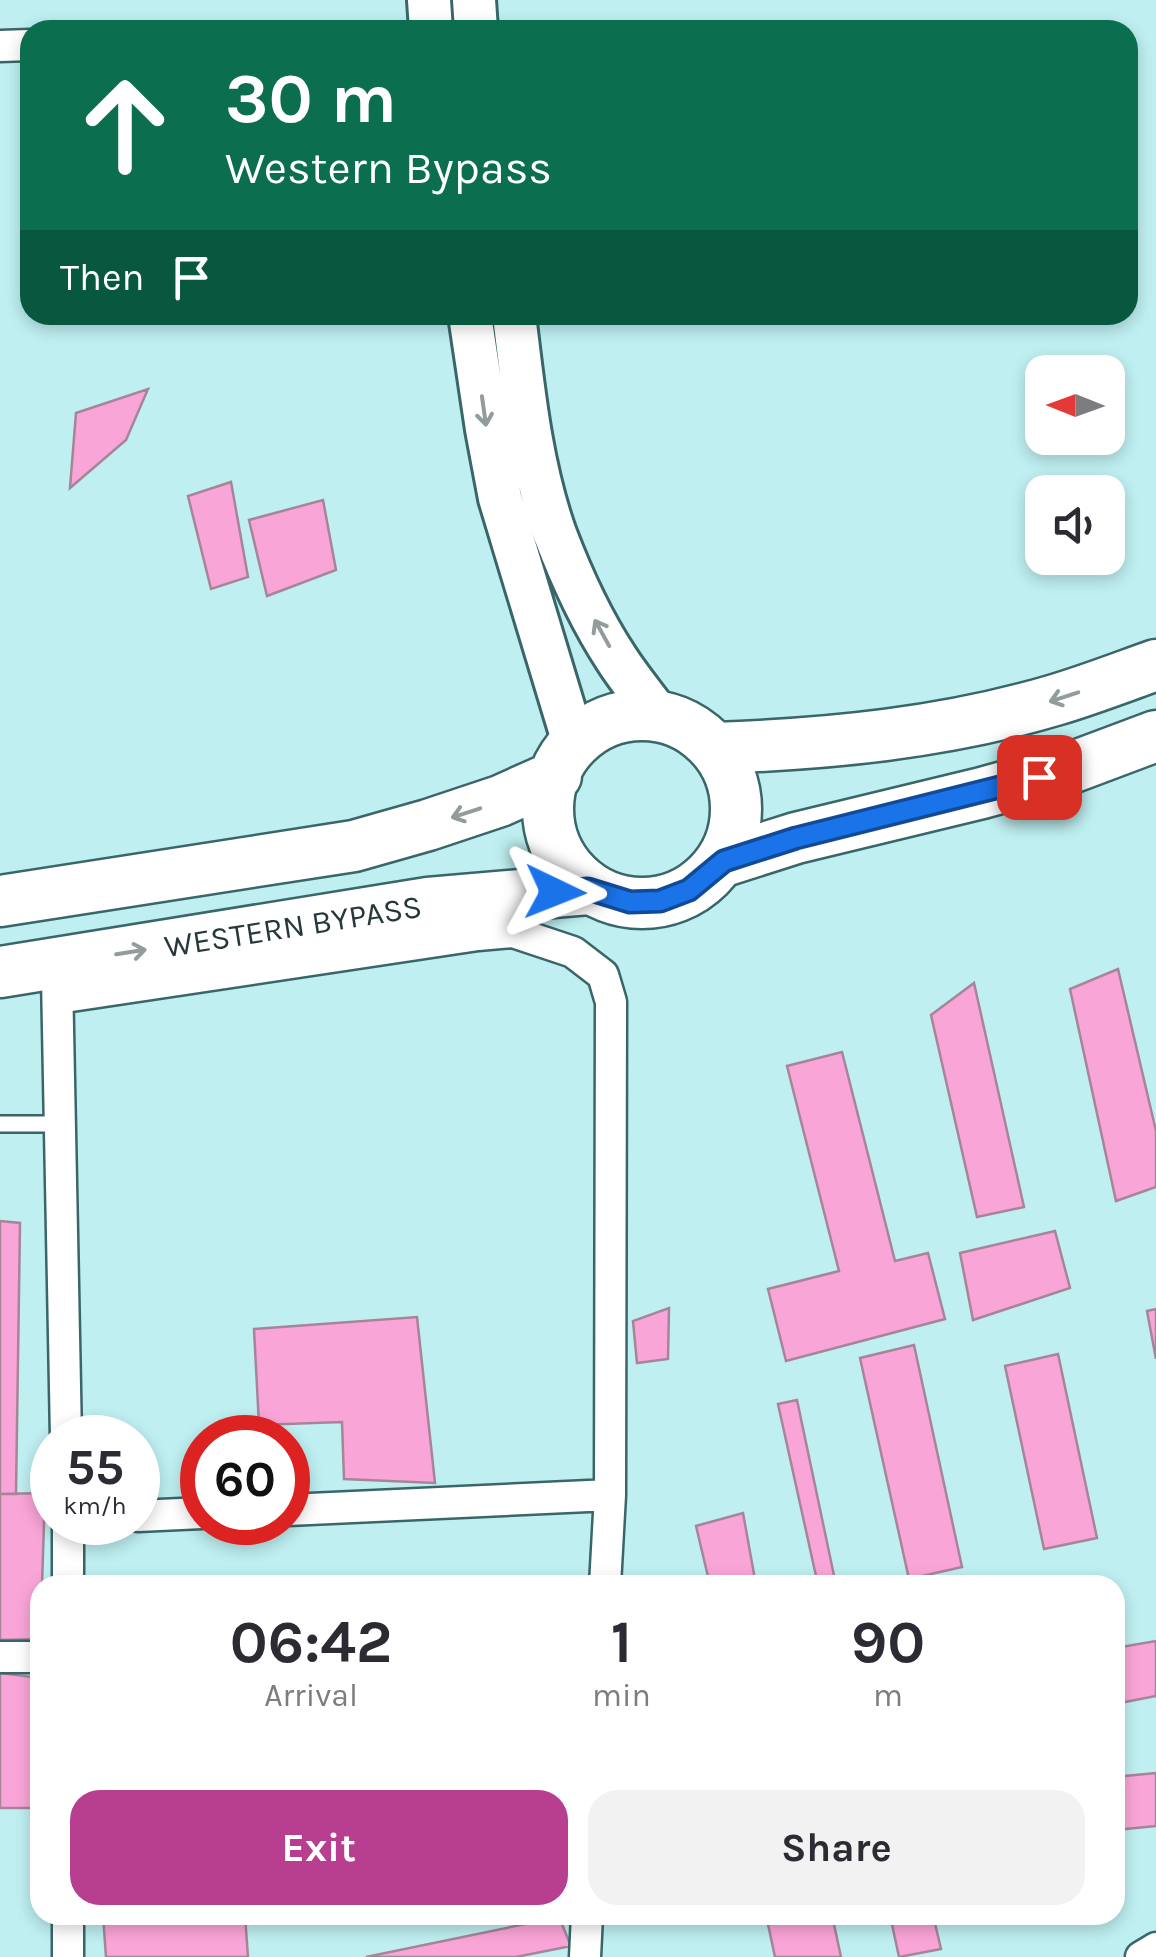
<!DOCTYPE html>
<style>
:root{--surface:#fff;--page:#f2f2f3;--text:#2b2b33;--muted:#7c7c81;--accent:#b83e90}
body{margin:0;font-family:Karla,sans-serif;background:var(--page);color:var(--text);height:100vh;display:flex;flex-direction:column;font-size:38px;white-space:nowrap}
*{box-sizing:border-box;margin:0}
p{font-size:32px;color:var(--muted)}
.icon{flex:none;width:55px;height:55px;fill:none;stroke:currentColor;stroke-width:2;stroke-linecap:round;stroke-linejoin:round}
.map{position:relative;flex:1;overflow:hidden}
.panel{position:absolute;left:30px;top:1575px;width:1095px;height:350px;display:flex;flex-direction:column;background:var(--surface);border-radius:30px;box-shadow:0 5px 15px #0003}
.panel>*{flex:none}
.banner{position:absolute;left:20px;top:20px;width:1118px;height:305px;border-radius:30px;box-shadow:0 5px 15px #0003;background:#0b6e4f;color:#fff;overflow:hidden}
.needle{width:65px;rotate:271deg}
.tools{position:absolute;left:1025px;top:355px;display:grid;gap:20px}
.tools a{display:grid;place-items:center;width:100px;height:100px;border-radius:20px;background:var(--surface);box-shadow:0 5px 15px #0003;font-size:50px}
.speed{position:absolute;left:30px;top:1415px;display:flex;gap:20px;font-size:50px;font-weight:700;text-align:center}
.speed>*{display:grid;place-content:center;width:130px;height:130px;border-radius:50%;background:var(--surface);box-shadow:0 5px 15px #0003;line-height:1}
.speed small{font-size:25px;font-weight:400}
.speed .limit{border:15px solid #d22;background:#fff;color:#111}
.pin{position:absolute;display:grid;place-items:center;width:85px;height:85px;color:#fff;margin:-42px;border-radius:20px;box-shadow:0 5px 15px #0006}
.me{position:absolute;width:110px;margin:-55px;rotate:92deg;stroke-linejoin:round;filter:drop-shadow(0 0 8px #0008)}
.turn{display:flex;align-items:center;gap:35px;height:210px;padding:0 40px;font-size:45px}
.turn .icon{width:130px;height:130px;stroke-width:2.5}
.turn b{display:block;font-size:70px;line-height:85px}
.then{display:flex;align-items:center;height:95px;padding:0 40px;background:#0003;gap:20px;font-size:38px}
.eta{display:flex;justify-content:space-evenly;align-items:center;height:170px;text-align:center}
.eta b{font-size:60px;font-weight:700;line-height:70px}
.cta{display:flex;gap:20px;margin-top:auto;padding:20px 40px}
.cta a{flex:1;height:115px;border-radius:30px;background:var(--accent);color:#fff;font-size:40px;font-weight:700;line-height:115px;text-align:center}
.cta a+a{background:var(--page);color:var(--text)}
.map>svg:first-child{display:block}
</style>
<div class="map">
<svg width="1156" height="1957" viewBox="0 0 1156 1957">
<rect width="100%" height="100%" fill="#bfeff1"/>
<path fill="#faa5d8" stroke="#a68598" stroke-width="2.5" d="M148,389L126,440L70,488L76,413Z
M231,482L248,577L211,589L188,496Z
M323,500L336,570L267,596L249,520Z
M1118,969L1156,1131V1187L1116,1201L1070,989Z
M974,983L1024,1207L977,1217L931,1015Z
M842,1052L895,1261L928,1253L945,1319L786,1361L768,1289L839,1271L787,1066Z
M0,1221L20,1223L16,1494H0Z
M1055,1231L1070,1288L973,1320L960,1253Z
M669,1308L668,1359L637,1363L633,1321Z
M1156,1309V1359L1147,1311Z
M417,1317L435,1483L344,1479L342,1422L259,1425L254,1329Z
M914,1345L962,1567L909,1579L860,1358Z
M1058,1354L1097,1538L1044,1549L1005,1366Z
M797,1400L836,1585H818L778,1404Z
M45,1493L42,1585H40V1639L0,1640V1494Z
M743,1513L756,1585H710L696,1526Z
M1156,1641V1696L1115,1704V1648Z
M0,1673L40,1678V1808H0Z
M1156,1773V1826L1115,1830V1777Z
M103,1915H245L248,1957H106Z
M766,1915H832L841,1957H775Z
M890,1915H933L941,1949L899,1957Z
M559,1917L571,1946L516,1957H366Z"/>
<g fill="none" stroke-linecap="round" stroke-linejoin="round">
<g stroke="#3a6669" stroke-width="20">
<path id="lane" d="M0,1124H61"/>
</g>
<g stroke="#3a6669" stroke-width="35">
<path id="street" d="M0,46L30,45
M57,977L66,1438
M58,998L478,935L513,932L573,952L603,975L611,1002L610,1495L605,1585
M288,1510L610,1495
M138,1516L202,1513
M68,1522V1585
M0,1657H40
M68,1957V1915
M585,1957L587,1915
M1141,1957L1156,1948"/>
</g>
<g stroke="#3a6669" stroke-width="48">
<path id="secondary" d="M429,0L431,30
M474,0L476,30
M470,315L487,429L500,498L574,743
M514,315C523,388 530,464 555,534C571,576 591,620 616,658C628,677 643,695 657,714"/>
</g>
<g stroke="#3a6669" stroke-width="55">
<path id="primary" d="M548 809a94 94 0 1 1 188 0a94 94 0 1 1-188 0Z
M714,748C829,744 944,733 1055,700C1089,690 1122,677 1156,665
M724,861L796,838L982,793L1068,769L1156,736
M0,901L354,846L428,825L500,801L556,776
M0,972L428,903L588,889"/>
</g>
<use href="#lane" stroke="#fff" stroke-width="15"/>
<use href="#street" stroke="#fff" stroke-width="30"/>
<use href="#secondary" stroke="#fff" stroke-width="42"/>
<use href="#primary" stroke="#fff" stroke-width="50"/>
</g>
<defs><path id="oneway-shaft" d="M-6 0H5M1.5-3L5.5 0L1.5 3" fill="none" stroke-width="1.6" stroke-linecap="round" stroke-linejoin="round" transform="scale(2.5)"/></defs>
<g stroke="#929c9c">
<use href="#oneway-shaft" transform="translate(484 411) rotate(82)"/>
<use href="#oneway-shaft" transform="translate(602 633) rotate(-119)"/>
<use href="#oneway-shaft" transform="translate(1064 697) rotate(162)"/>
<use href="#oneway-shaft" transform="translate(466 813) rotate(162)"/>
<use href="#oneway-shaft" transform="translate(131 952) rotate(-9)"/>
</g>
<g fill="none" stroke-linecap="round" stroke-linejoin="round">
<g stroke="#114b97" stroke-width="25">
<path id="route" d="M555,892L588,889L630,902L660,901L689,890L724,861L796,838L1039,777"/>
</g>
<use href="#route" stroke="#1a73e8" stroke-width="18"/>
</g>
<g text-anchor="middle" stroke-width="8" stroke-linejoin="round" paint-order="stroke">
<g font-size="32" fill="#26393a" stroke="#fff">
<text transform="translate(293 926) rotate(-9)" y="11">WESTERN BYPASS</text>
</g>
</g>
</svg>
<div class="tools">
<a><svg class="needle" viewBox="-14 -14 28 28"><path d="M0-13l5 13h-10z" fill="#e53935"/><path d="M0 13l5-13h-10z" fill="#7c7c81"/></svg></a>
<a><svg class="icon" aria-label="sound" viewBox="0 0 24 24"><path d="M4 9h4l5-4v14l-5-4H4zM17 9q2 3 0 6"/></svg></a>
</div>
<div class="speed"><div>55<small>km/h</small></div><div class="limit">60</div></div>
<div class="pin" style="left:1039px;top:777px;background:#d93025"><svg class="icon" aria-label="arrive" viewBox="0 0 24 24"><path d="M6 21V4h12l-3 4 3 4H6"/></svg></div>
<svg class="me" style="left:555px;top:892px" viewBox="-20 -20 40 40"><path d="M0-17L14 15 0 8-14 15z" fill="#1a73e8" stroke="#fff" stroke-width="4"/></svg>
<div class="banner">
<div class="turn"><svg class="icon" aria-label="ahead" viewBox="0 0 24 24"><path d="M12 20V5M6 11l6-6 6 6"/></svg><div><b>30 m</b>Western Bypass</div></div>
<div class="then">Then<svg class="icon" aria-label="arrive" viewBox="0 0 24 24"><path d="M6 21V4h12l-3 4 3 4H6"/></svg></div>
</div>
<section class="panel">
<div class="eta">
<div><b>06:42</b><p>Arrival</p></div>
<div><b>1</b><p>min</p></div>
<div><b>90</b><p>m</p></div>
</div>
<div class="cta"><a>Exit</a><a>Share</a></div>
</section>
</div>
